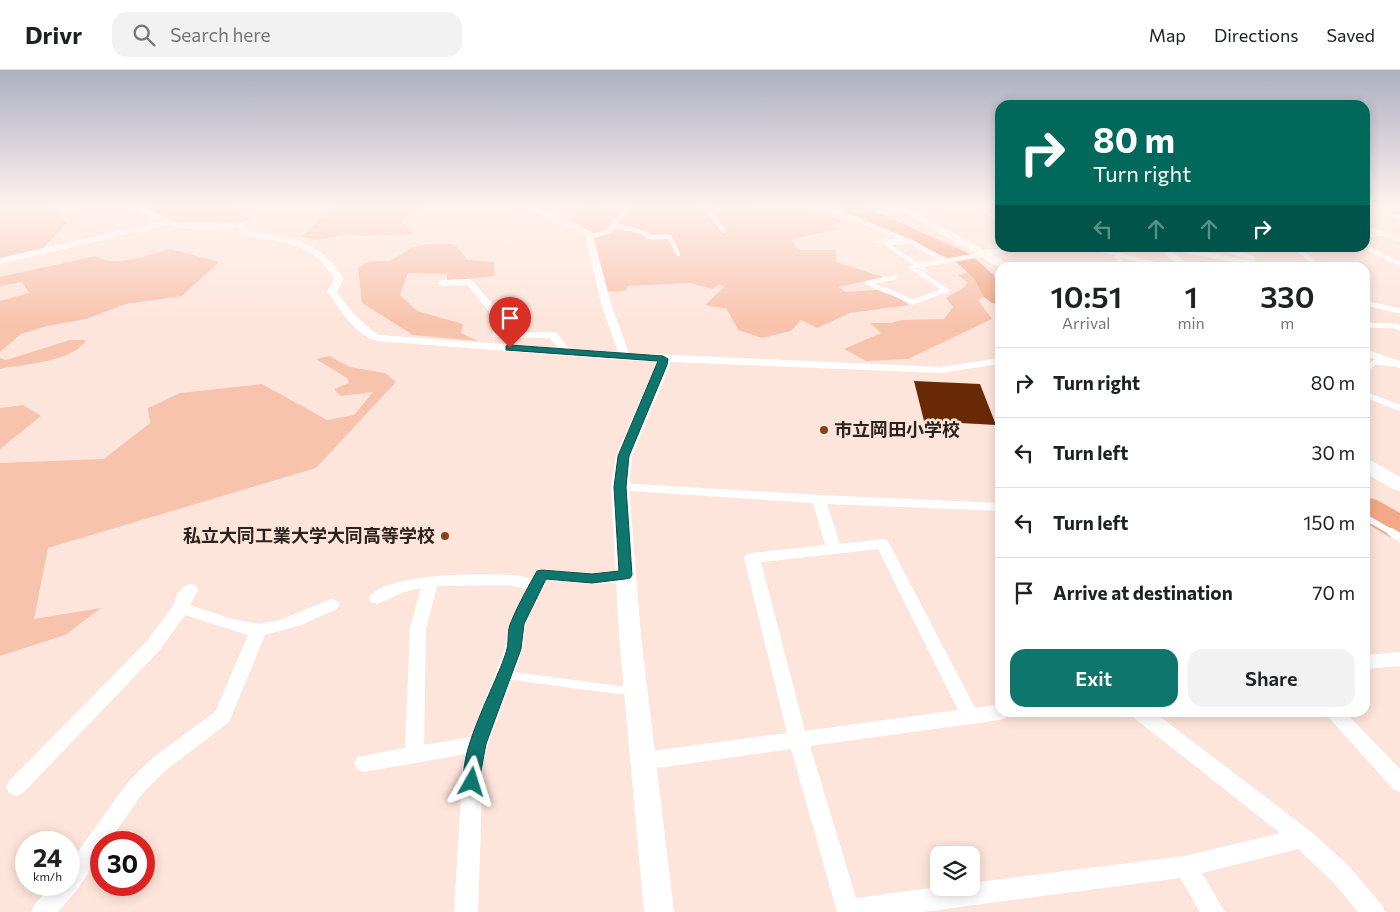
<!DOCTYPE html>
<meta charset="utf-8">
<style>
:root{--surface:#fff;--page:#f2f2f2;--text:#202124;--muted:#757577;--line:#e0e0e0;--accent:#0f766e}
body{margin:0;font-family:Commissioner,"Noto Sans JP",sans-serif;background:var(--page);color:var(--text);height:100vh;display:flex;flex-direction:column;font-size:19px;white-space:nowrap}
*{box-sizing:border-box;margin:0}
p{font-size:16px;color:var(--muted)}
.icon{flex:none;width:28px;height:28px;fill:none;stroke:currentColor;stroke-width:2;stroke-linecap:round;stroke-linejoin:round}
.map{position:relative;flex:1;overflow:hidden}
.drawer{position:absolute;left:995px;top:192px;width:375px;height:455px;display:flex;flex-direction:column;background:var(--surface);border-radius:15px;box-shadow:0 2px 12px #0003}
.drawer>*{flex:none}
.banner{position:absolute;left:995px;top:30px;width:375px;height:152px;border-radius:15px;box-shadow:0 2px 12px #0003;background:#00695c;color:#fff;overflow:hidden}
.controls{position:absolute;left:930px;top:776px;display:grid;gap:10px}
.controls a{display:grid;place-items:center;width:50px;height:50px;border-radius:10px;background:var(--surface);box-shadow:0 2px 12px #0003;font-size:25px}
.speed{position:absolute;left:15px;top:761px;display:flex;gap:10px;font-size:25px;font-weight:700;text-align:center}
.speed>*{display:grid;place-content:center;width:65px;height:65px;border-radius:50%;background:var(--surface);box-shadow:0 2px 12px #0003;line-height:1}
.speed small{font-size:12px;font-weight:400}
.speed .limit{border:8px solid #d22;background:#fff;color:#111}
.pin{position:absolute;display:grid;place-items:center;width:42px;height:42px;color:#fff;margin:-51px -21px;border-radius:50% 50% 50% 0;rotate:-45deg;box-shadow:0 0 5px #0007}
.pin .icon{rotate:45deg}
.me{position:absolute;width:55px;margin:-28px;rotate:6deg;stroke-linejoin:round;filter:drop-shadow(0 0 4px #0008)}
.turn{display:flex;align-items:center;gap:18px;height:105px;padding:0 15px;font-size:22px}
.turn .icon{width:65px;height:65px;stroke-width:2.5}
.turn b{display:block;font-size:35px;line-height:42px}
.lanes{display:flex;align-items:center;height:48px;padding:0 15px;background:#0003;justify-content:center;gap:25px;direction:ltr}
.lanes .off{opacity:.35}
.eta{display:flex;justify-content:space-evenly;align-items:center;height:85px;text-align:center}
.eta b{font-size:30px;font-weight:600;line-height:35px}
.primary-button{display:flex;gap:10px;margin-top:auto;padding:10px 15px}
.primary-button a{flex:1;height:58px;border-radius:15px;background:var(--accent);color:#fff;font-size:20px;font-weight:600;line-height:58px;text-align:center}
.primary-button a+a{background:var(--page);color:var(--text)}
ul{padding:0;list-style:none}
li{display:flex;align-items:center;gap:15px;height:70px;padding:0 15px;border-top:1px solid var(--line)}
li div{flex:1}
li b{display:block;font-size:19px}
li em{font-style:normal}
header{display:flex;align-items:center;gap:30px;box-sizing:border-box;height:70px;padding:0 25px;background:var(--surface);border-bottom:1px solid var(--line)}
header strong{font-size:24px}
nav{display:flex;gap:28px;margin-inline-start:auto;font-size:18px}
.search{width:350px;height:45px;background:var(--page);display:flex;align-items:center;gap:12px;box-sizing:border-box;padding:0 18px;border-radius:15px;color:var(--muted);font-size:19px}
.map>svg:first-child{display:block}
</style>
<header>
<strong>Drivr</strong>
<div class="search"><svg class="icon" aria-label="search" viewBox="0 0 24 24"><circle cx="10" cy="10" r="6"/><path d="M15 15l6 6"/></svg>Search here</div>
<nav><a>Map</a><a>Directions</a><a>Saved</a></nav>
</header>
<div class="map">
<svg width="1400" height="842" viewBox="0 0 1400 842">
<rect width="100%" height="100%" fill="#fee5db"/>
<path fill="#f8c3ad" d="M0,136H50L67,153L42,179L0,188Z
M146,136H236L251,149L240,152H174Z
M335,136H432L412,142L401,151L414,164L361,166L347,163L321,170L301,167Z
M577,136H621L598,139L624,142L628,137L634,136H756L757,140C787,137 816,140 844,150L828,157L841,159L791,169L799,180H836V192L883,207L838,217L846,222L888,219L909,235L850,243L817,258L801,250L791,261L762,268L738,260L727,239L705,235L724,217L719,214L713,219L690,213L628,216L625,221L607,222L593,164L571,149L575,141L580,138Z
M427,174H454L468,190L494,192V206L447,211V204L408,203L400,225L417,241L463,254L461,263L478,271L413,265L362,233L358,198L370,191H390L411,178Z
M170,179L219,192L182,226L126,234L86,249L47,256L21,264L0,282V231L29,223L22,212L0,216V207L96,186C113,199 151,184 170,179Z
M970,202L980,205L983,211L978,214L988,225L978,230L992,249L908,289L866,291L844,279L881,263L870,253H891L902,250L944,249L953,237L946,228L965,217L967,212L958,205Z
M70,270H86C73,292 24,294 0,299V288L6,290Z
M329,286L350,297L385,303L396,312L316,398L48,478L34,549L101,538L65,565L0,586V393L104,389L150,353L148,338L180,323L262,314L327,350L354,345L373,322L341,326L334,319L349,313L347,308L316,289Z
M23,335L41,346L0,379V338Z"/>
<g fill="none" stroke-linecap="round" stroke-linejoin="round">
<path fill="#f5a887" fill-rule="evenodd" d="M840,136H863L970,184L994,205L1000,217V235L992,233L984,227L974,208L956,192L843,140Z
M1365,427L1377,430L1400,443V469L1388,466L1365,452Z"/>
</g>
<path fill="#692806" d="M914,311L980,314L996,355L924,351Z"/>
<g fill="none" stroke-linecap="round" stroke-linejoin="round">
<path stroke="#fff" stroke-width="4.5" d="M704,136L724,161
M829,136H824L912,172L945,191L986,184
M1385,136L1395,139L1385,143L1400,148
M612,156L632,159L648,165L647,167H670L678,184
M1365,166L1385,163
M589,167L610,161L614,152L622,146L621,144L628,136
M877,171H910L886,174L925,200
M1365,177L1400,194
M1172,178L1278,198
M1221,178L1253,188
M1296,178L1321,198
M945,191L911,197L947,221L945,222
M1118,198L1122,194L1117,186L1119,184
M888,222L868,213L896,207"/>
<path stroke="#fff" stroke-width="5" d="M886,220L913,232L946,220
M1365,233L1400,241
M1365,255L1396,256L1400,258
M1365,301L1375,292L1393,294
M1365,324L1377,329"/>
<path stroke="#fff" stroke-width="6" d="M1374,328L1400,338
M1365,447L1393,463"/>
<path stroke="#fff" stroke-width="8" d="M1391,462L1400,467
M505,605L619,620L631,619"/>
<path fill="#fff" fill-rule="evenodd" d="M130,136C144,134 165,150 180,153C201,157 221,151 242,154H245L248,161C292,167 319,169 344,209L337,222C349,239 362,254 379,265L558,278L550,268L493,267L490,243L467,215L442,216L437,213L442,210L469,209L472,210L500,243L502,262H553L557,263L569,279L618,282L602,237L584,163L523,136H532L592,162L612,237L629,283L941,297L1000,288V294L941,303L622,290L377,271C356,265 340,241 329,224L327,222L334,209C311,170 282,173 243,165L238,158H236L188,159L167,155L0,194V188L159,152Z
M970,136H979L1000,147V152Z
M1365,155L1400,167V172L1365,160Z
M1002,178H1019L1015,181L983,186L979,183L983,180Z
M1085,178H1098L1180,198H1162Z
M1167,178H1175L1173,182L1192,198H1182L1165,184L1164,182Z
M1365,279L1400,291V298L1365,286Z
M620,413L819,425L1000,433V441L827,434L840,474L883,469L888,471L975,638L1000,634V642H1009L1007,647L1000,650L810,676L856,828L939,817L971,818V813L1185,786L1280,763L1133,647L1131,642H1154L1310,761L1348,795L1381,834L1385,842H1358L1332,811L1298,779L1202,803L1225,842H1200L1180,808L922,842H837L791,679L644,700L637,697L634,691L637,685L644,682L787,663L744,488L747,484L752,483L825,475L813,433L615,420L613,417L615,414ZM878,479L958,640L805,661L761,492Z
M542,499L592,504L625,500L631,501L633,505L631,509C603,517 575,513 547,510L525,554L523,579L488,674L483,693L478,842H454L463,693L466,684L364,702L357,699L354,693L357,687L405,678L410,558L421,518L404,522L377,534L371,532L369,528C384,503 481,503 509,505C516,505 524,507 532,509L536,500ZM509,515L527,519L509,554L505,579L471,667L424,675L426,558L437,516Z
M190,514L196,516L198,520L190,535L232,549L258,554L280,550L331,529L337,531L339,535L337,539L301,555L265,565L229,652L165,701L142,724L109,772H101V784L77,820L58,842H31L35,834L51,815H69V794L128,712L151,689L215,642L248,565L185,545L159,581L23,723L16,726L9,723L6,717L9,711L147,571L173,536L178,523L184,516Z
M1400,582V596L1365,599V585Z
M1324,642H1345L1400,699V722L1393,719Z"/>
<path fill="#fff" fill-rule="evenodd" d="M663,285L670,289V295L632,386L629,417L641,566L674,842H644L619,566L611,417L616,386L656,295V289Z"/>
<path fill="#fff" fill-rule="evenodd" d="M894,136H906L1016,198H1000Z
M1365,389L1372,391L1400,407V421L1393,419L1365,403Z"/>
</g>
<linearGradient id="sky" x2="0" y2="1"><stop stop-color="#adafc1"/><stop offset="0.54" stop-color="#fff3ef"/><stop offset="1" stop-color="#fff3ef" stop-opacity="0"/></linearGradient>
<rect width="1400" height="253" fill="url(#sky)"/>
<path fill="#0f766e" stroke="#0a4d48" d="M510,275L663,286L668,289L667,295L629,386L626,417L632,505L630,508L625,509L592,513L546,509L524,554L521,579L486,674L478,717L472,719L466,717C453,688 499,610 507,579C509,570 507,560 511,552C518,535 528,517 537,501L542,500L592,504L619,501L614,417L618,386L658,291L506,280V276Z"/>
<g fill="#884020" stroke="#fee5db" stroke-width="2">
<circle cx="824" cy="360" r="5"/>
<circle cx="445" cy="466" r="5"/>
</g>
<g text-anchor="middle" stroke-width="5" stroke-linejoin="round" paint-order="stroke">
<g font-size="18" font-weight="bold" fill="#2b221e" stroke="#fee5db" text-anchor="start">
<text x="834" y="366">市立岡田小学校</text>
<text x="435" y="472" text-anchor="end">私立大同工業大学大同高等学校</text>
</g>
</g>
</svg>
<div class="controls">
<a><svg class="icon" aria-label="layers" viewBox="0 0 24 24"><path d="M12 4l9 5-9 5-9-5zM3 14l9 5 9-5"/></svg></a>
</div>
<div class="speed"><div>24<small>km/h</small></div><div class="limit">30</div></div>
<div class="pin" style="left:510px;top:278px;background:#d93025"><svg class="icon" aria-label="arrive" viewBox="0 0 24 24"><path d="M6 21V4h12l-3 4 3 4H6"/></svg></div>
<svg class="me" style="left:472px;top:712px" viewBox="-20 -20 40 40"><path d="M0-17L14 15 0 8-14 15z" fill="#0f766e" stroke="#fff" stroke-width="4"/></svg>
<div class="banner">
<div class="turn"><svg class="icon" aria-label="right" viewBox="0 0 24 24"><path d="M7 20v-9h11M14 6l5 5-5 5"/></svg><div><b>80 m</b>Turn right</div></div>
<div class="lanes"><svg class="icon off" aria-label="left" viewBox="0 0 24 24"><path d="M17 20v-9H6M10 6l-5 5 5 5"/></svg><svg class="icon off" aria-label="ahead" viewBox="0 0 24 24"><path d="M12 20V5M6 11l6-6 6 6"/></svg><svg class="icon off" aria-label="ahead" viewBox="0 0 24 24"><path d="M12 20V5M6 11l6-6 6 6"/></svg><svg class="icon" aria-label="right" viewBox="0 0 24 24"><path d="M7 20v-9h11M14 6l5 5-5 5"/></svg></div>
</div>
<section class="drawer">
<div class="eta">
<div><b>10:51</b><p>Arrival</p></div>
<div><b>1</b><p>min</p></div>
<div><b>330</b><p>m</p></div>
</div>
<ul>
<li><svg class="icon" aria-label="right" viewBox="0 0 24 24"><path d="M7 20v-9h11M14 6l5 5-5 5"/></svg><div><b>Turn right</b></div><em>80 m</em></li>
<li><svg class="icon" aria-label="left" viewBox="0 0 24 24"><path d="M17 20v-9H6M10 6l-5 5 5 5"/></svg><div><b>Turn left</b></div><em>30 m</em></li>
<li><svg class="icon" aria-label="left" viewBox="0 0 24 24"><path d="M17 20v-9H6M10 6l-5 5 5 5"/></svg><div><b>Turn left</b></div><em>150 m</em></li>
<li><svg class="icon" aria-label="arrive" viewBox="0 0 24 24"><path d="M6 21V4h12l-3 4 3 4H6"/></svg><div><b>Arrive at destination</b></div><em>70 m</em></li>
</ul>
<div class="primary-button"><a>Exit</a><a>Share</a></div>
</section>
</div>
